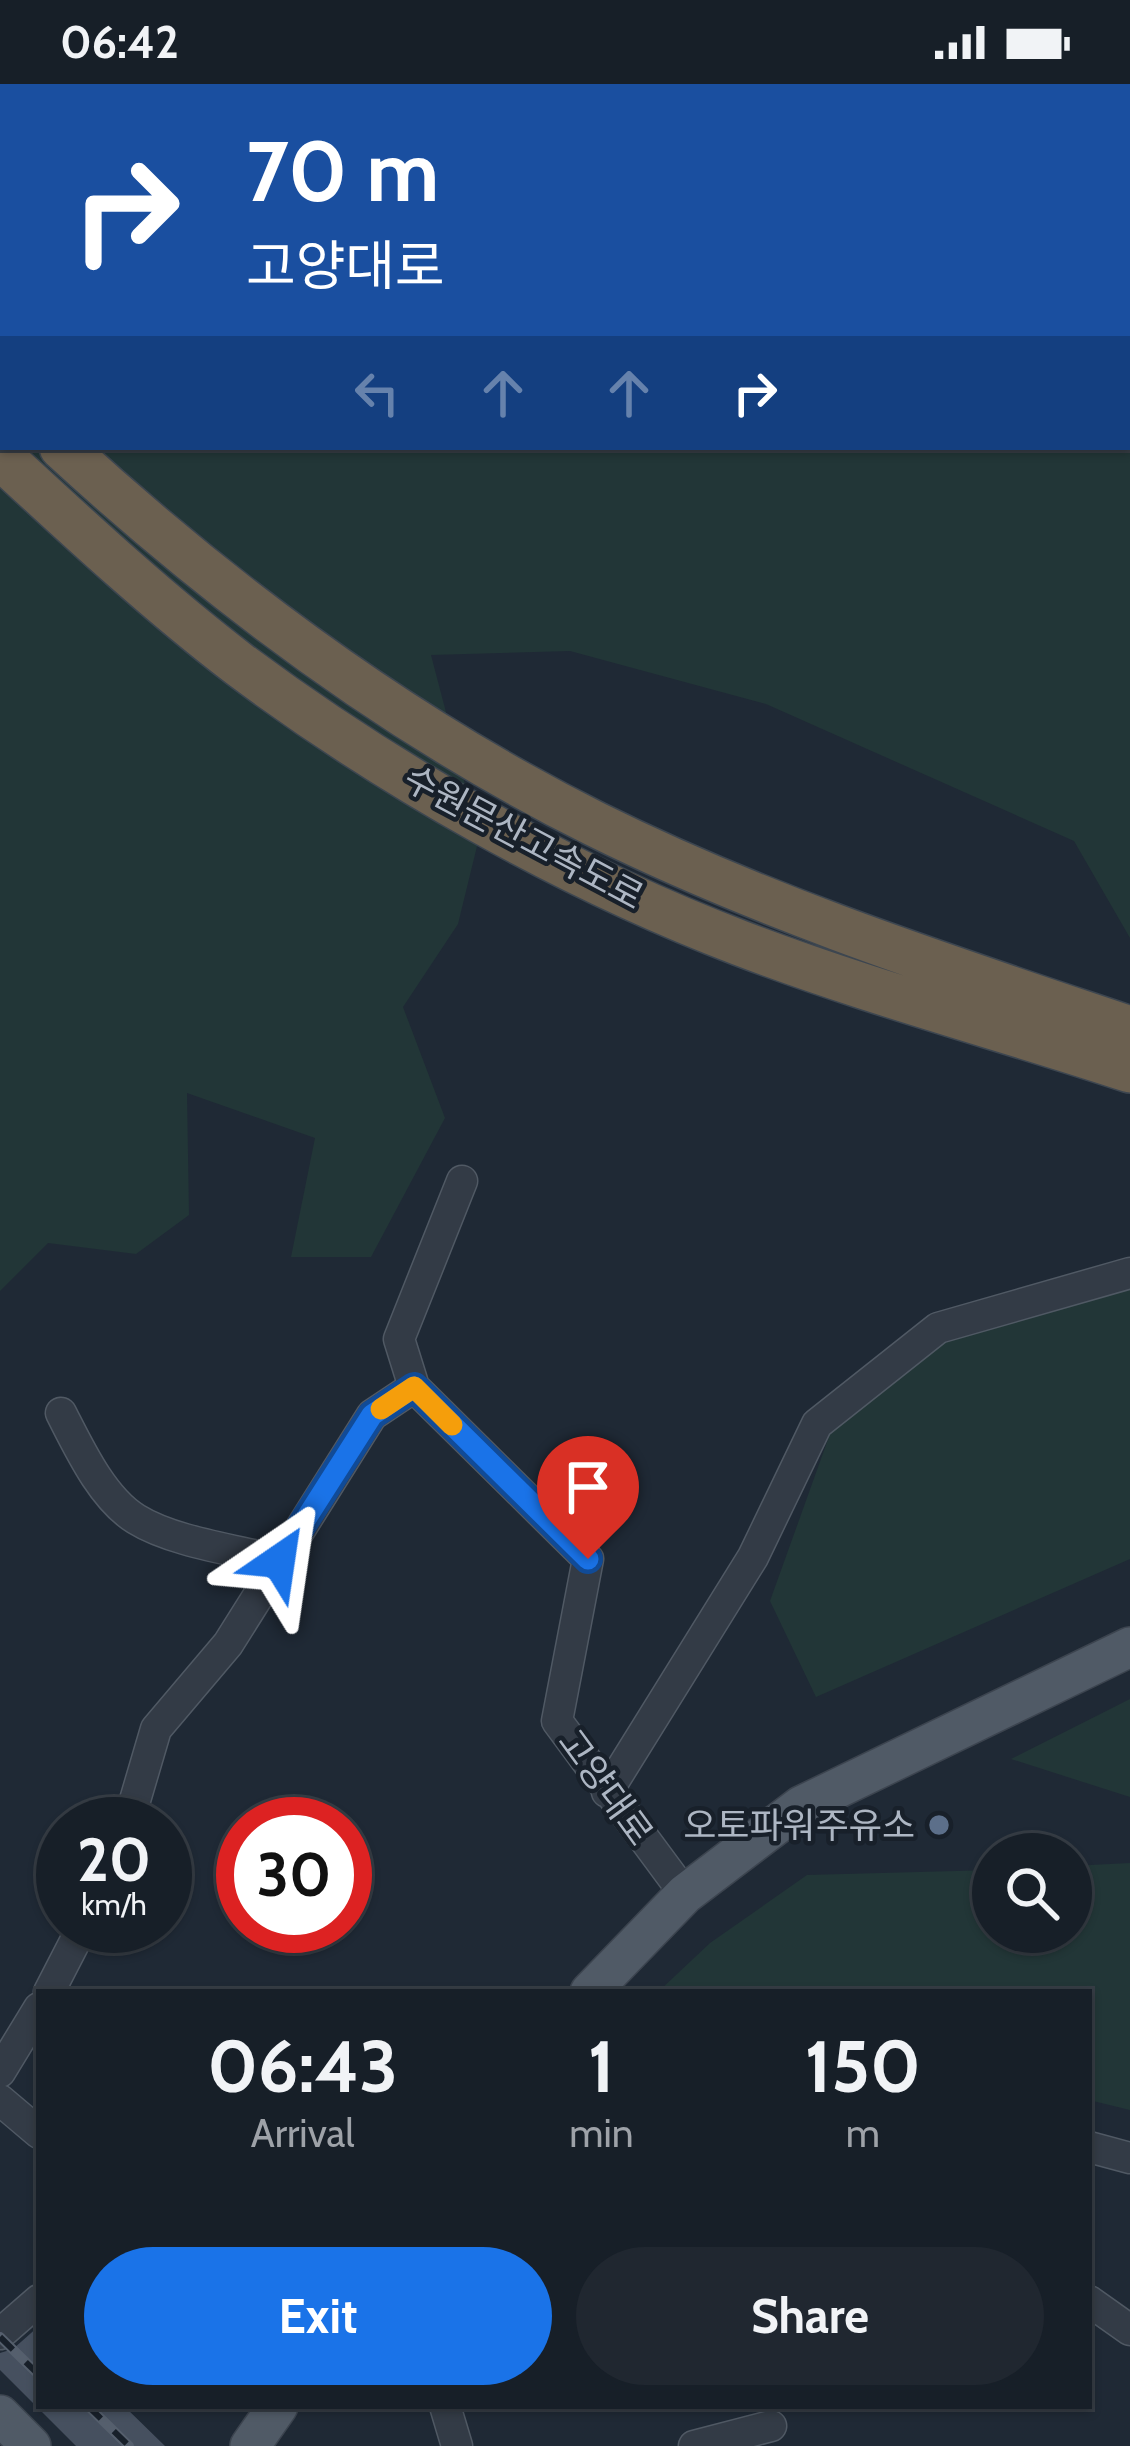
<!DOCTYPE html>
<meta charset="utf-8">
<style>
:root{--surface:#171f28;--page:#202730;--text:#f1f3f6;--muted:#9ea2a8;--line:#363d45;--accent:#1a73e8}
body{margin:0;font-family:Cabin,"Noto Sans KR",sans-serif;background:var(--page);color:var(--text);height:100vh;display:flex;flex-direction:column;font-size:45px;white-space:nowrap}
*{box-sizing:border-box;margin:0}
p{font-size:39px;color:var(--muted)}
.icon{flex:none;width:66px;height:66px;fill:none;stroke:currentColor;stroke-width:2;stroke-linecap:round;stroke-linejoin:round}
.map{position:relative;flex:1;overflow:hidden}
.side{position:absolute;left:36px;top:1905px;width:1056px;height:420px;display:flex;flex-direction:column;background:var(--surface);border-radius:0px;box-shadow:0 3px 9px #0004,0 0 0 3px var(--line)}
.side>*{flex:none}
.hud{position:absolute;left:0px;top:0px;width:1131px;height:366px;box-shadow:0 3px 9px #0004,0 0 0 3px var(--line);background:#1a4fa0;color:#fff;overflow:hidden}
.fabs{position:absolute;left:972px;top:1749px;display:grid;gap:24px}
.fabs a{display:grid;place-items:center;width:120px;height:120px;border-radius:50%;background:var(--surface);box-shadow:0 3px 9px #0004,0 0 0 3px var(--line);font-size:60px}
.speed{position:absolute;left:36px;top:1713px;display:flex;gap:24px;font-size:60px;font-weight:700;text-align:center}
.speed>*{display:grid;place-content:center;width:156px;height:156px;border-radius:50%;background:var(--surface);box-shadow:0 3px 9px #0004,0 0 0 3px var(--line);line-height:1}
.speed small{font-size:30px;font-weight:400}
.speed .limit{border:18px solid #d22;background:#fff;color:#111}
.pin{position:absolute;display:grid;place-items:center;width:102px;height:102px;color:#fff;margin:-123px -51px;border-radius:50% 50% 50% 0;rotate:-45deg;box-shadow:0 0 12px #0007}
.pin .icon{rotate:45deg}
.me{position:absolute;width:132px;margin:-66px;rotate:32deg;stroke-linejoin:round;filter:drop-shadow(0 0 9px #0008)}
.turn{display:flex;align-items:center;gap:42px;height:252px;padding:0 48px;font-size:54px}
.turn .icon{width:156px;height:156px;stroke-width:2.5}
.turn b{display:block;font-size:84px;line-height:102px}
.lanes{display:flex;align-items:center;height:114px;padding:0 48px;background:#0003;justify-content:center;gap:60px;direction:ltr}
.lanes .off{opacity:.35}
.eta{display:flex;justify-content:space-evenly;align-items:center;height:204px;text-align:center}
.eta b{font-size:72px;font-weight:700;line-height:84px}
.action{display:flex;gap:24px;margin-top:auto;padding:24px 48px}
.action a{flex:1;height:138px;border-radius:72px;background:var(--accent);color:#fff;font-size:48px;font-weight:700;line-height:138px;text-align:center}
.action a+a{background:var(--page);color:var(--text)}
.status{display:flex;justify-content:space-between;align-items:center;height:84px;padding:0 60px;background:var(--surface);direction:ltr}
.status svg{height:33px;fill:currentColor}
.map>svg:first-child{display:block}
</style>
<div class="status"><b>06:42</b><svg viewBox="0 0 49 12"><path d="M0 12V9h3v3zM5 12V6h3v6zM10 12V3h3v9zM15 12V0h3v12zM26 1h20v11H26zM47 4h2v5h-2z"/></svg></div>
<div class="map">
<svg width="1130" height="2362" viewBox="0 0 1130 2362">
<rect width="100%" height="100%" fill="#1f2935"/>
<path fill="#223637" d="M0,0H1130V854L1074,757L766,620L570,567L431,571L479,754L458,840L403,923L445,1034L371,1173H291L315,1054L187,1009L189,1131L136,1170L48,1159L0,1207V314L3,313V363H1128V3H3V176Z
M1130,1200V1475L816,1613L770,1517L831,1347L943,1254Z
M1130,1615V1713L1011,1675Z
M1130,1779V2026L1089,2016V1908H658L710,1859L807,1791L993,1786V1848H1071V1782Z"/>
<path fill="#46505f" d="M39,2242V2322H124L165,2362H76L0,2286V2269L13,2265Z"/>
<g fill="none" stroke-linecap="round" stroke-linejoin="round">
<g stroke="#505964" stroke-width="33">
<path id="minor" d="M462,1097L399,1255L414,1303L588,1475L557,1637L685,1810
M61,1329C79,1364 102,1414 136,1435C173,1458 236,1466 279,1477
M607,1708L753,1473L817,1340L938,1244L1130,1189
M128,1740L156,1645L228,1560L372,1331L414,1303
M49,1908L83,1842
M0,1988L39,1924
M0,2016L39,2049
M1089,2063L1130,2074
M1089,2217L1130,2246
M0,2250L39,2216
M445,2322L457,2362
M694,2362L771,2342"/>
</g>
<g stroke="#3c444f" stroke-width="42">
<path id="major" d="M590,1908L685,1810L801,1722L1130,1563
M0,2331L31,2362
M250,2362L278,2322"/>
</g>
<g stroke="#3d4650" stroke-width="48">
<path id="highway" d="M0,306L3,309
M62,363C223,511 399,642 595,740C766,825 949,884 1130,945
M0,372C78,444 155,516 240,581C389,692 567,793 740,859C868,908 1000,943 1130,986"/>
</g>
<use href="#minor" stroke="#333b46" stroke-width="30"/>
<use href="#major" stroke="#505a66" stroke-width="39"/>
<use href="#highway" stroke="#6b6050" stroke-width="45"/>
<g stroke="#555f6d" stroke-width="10">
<path id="rail" d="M0,2253L39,2291
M88,2322L129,2362"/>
</g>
<use href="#rail" stroke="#18202a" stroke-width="6" stroke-dasharray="18" stroke-linecap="butt"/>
</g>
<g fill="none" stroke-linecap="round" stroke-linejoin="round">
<g stroke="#114b97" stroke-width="30">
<path id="route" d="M279,1477L372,1331L414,1303L588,1475"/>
</g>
<use href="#route" stroke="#1a73e8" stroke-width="21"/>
<path stroke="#f59e0b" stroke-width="21" d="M381,1325L414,1303L452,1341"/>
</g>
<circle fill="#5c6f8a" stroke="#18202a" stroke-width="4.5" cx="939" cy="1741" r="12"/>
<g text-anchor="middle" stroke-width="9" stroke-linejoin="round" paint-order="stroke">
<g font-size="36" fill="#adb6c3" stroke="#18202a">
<text transform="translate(524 753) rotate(28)" y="13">수원문산고속도로</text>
<text transform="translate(606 1703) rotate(54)" y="13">고양대로</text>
</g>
<g font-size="36" fill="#adb6c3" stroke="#18202a" text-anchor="end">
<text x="915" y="1754">오토파워주유소</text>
</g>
</g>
</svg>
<div class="fabs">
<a><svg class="icon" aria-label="search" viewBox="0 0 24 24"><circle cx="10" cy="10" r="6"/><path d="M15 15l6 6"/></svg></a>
</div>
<div class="speed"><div>20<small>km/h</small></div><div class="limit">30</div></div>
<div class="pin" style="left:588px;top:1475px;background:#d93025"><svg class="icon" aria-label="arrive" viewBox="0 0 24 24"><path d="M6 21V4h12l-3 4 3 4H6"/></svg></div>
<svg class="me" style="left:279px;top:1477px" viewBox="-20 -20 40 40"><path d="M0-17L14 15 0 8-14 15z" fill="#1a73e8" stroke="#fff" stroke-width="4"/></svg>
<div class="hud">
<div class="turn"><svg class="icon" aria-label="right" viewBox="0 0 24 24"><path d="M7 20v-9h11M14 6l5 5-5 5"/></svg><div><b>70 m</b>고양대로</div></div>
<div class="lanes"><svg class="icon off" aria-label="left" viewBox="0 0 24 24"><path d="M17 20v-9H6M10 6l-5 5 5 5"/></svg><svg class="icon off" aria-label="ahead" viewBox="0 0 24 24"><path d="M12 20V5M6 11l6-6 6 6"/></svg><svg class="icon off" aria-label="ahead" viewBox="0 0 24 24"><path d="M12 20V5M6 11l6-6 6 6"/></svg><svg class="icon" aria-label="right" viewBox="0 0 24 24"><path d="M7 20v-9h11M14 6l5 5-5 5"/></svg></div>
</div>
<section class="side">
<div class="eta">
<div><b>06:43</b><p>Arrival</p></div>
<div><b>1</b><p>min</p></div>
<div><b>150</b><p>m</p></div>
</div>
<div class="action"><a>Exit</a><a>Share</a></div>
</section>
</div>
